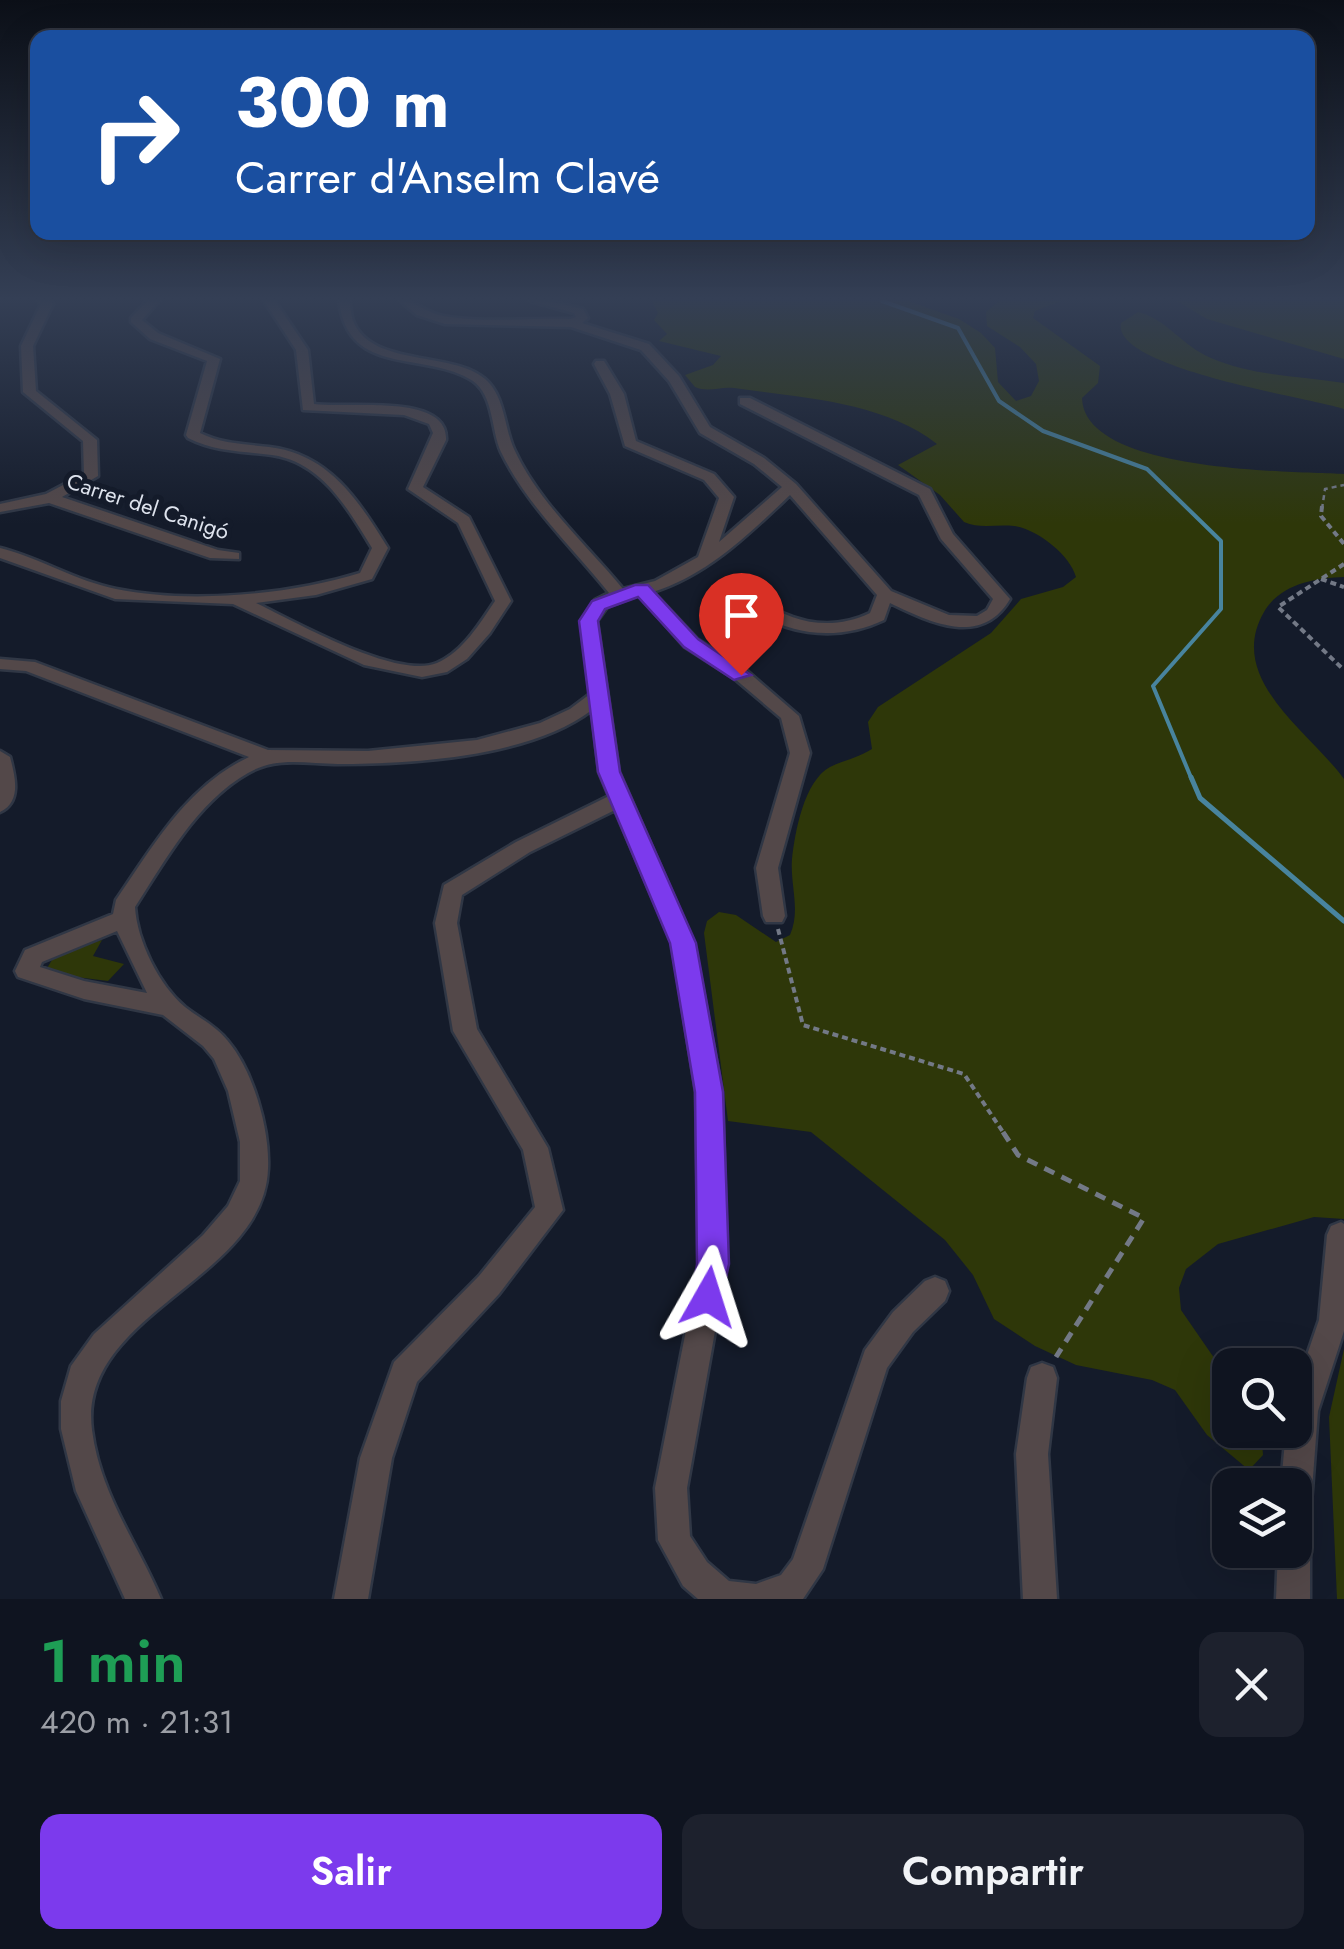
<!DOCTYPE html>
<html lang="es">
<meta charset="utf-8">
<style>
:root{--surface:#0f1420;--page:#1d212d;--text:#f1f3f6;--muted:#9b9ea5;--line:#2f333e;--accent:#7c3aed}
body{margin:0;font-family:Jost,sans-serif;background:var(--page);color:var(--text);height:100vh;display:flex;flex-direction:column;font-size:38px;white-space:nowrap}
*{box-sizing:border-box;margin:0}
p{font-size:32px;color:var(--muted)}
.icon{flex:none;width:55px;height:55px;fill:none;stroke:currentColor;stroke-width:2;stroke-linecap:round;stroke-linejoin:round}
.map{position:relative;height:1599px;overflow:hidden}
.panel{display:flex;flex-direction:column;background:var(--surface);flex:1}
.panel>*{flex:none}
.banner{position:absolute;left:30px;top:30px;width:1285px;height:210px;border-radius:20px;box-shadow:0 10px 40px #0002,0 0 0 2px var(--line);background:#1a4fa0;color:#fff;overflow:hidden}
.controls{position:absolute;left:1212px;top:1348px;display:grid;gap:20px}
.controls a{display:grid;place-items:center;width:100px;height:100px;border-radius:20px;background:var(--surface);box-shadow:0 10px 40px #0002,0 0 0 2px var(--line);font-size:50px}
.pin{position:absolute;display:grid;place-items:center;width:85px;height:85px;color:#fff;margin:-102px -42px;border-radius:50% 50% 50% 0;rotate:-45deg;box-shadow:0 0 10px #0007}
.pin .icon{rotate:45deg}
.me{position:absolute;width:110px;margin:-55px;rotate:6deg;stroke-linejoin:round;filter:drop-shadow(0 0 8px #0008)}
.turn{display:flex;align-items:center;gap:35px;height:210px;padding:0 40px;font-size:45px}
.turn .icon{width:130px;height:130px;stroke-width:2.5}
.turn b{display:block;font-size:70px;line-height:85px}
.round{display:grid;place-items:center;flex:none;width:105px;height:105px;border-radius:20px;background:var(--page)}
.headline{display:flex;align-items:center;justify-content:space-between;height:170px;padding:0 40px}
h1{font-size:60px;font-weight:600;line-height:75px;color:#1e9e55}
.button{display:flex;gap:20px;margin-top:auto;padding:20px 40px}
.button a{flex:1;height:115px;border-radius:20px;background:var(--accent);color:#fff;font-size:40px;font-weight:600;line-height:115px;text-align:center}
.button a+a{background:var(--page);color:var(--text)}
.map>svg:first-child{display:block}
</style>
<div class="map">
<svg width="1344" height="1599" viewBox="0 0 1344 1599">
<rect width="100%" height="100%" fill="#141b2a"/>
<path fill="#2e3709" d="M652,301H908L959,319L981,333L995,348L998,382L1016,401L1031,396L1039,381L1036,364L1020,347L987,326L986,312L999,301H1061L1035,311L1033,318L1100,366L1098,383L1082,398C1084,473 1291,471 1344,474V577C1315,578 1280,584 1264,612C1225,679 1310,732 1344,779V1219L1314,1217L1218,1244L1186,1269L1179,1288L1181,1310L1230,1381V1430H1261L1263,1455L1249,1470L1207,1435L1175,1390L1152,1380L1076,1365L1035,1346L994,1319L973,1275L945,1240L811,1132L728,1121L704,933L707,921L719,912L736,915L776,942L790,935C801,909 790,886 792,859C795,832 804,781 830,767C844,760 858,758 872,749L868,722L878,707L991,633L1021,599L1063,587L1076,577C1070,555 1037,529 1014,526C996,524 980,529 964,522L940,495L898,465L937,444C882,401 801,398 734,388C720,386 709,393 695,387L685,375L713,365L721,356L659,341L667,334L654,320L658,313Z
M1177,301H1344V359L1207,319Z
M1138,312C1167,319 1182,346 1211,358C1252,376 1300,376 1344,383V409C1310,398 1111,368 1121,323Z
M102,940L93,956L124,964L108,981L44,973L55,955Z
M1344,1349V1599H1337L1329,1417Z"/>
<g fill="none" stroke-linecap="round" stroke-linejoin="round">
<path stroke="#48849e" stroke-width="4" d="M882,301L958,328L999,401L1043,431L1147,469L1221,541V609L1153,686L1192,780"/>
<path stroke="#48849e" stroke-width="5" d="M1191,777L1200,798L1344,921"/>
<g stroke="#303745" stroke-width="5">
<path id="minor" d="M38,301H50L53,304L33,346L36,391L97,440L98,476L62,497L218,550L239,553V559L210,558L49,503L0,512V504L46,494L84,474L83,441L23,392L21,346L41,304Z
M147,301H159L142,320L158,333L220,359L200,433C222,444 245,444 269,447C329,454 358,500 388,548L372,579L316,595L256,603C294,621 397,680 437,663C463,652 480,623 495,601L458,523L408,489L433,433L429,424L404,415L303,410L296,350L264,301H275L308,350L314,404C345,409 449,392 446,440L423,487L469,517L511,601L490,633L467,659L447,672L422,677L364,665L233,604L115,599L0,558V548C40,558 76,581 116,589C189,604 289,595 360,573L372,548C348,509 322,462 272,455C243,451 215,452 188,438L186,435L207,361L150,339L131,322V318Z
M339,301H349C351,307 351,317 354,323C374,367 453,351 485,379C505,396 504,427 514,449C538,502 587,545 623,589L655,581L698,557L719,498L704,480L625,446L610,394L594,364L596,361H604L624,394L636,441L714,474L734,497L719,542L782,487L754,464L700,433L669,381L641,350L571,327L445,324L417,315L400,301C416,301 427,313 443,316C481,323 531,318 571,319L576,317L574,313L530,301H548L583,309L588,318L582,323L649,344L679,376L710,427L764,458L796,484L891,591L949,615L977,616L987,610L993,599L941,539L919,495L740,404V398H750L930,489L953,534L1010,599C982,647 931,623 890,603L884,620C836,643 777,636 739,597V591H751C783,622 829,633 870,613L877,595L790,495C750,533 708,575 653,592L697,639L747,671L799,716L810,753L778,868L785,916L782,922H766L763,916L756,868L790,753L781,718L735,679L685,647L639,595L607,607L597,621L619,772L694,943L722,1092L727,1264L687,1488L690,1536L707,1562L729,1581L756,1584L781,1575L793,1559L865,1350L893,1312L925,1281L935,1277L945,1281L949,1291L945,1301L913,1332L887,1368L823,1569L803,1599H698L683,1586L658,1540L655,1488L699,1264L696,1092L672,943L615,810L530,852L462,895L457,923L477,1029L548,1148L563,1210L499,1294L417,1382L392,1458L368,1599H334L360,1458L394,1362L479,1276L535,1207L523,1150L453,1031L435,923L444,885L516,842L609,796L599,772L592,710C530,757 413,764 338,764C307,764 277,756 248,773C197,802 166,859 135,907C137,941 159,985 185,1007C199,1018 216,1026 227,1040C253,1070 270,1129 268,1169C264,1280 77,1313 92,1430C100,1494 137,1542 161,1599H125L76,1491L61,1429V1401L71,1366L94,1334L203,1235L228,1206L240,1181V1142L228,1091L214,1059L203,1046L163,1015L84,999L18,977L15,971L25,950L113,914L116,900C153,846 187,786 249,757L26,671L0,669V659L35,662L268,750L368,751L477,740L540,723L570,709L590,694L581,621L595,600L609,593C573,548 526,504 501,452C491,430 494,396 473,381C425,350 348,378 339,301ZM117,931L147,993L84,981L40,967L42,962Z
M0,751L10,757C15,776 22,802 0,812Z
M1341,1222L1344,1224V1331L1318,1411L1311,1503L1306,1514L1295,1519V1485H1281L1286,1430H1295V1390L1319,1320L1327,1235L1331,1226Z
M1042,1363L1053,1367L1057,1378L1048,1454L1057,1599H1023L1016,1454L1027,1378L1031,1367Z
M1295,1534L1306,1538L1310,1550V1599H1276L1278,1550H1295Z"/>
</g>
<path stroke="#737986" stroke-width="2.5" stroke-dasharray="5 4" stroke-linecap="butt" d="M1322,509L1325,489L1344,485"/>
<path stroke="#737986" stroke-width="4" stroke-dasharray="6 4" stroke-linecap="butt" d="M1322,506L1321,516L1344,544
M1344,564L1278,607L1344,670
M1321,579L1344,587
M778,929L803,1025L964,1074L1005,1135"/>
<path stroke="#737986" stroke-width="5" stroke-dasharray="11 8" stroke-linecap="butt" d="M1003,1132L1018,1155L1144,1218L1056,1357"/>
<use href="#minor" fill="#534849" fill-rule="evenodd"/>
</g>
<linearGradient id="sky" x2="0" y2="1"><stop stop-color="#0b0f17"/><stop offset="0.57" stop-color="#343f55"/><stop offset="1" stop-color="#343f55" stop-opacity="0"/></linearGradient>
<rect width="1344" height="524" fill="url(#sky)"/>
<path fill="#7c3aed" stroke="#51269a" stroke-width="2.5" d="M635,585H648L698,639L751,675L734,680L684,647L638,597L605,609L598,621L620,772L696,943L723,1092L729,1264L719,1308L708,1312L696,1308L692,1297L697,1264L695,1092L670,943L598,772L579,621L592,601Z"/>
<g text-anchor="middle" stroke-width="10" stroke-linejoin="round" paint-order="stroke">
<g font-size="22" fill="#dee3ed" stroke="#141b2a">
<text transform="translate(148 506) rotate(18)" y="8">Carrer del Canigó</text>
</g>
</g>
</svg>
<div class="controls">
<a><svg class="icon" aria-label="search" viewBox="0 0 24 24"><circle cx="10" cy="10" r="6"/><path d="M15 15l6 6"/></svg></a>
<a><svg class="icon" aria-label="layers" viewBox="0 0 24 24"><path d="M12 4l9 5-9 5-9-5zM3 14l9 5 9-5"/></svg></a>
</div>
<div class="pin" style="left:741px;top:675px;background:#d93025"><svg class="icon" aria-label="arrive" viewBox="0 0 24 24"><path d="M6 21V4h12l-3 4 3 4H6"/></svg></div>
<svg class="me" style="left:708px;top:1297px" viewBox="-20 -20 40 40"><path d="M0-17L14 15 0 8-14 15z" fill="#7c3aed" stroke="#fff" stroke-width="4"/></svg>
<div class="banner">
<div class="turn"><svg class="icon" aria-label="right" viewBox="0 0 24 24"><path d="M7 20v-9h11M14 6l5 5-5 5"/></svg><div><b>300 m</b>Carrer d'Anselm Clavé</div></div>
</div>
</div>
<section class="panel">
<div class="headline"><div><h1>1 min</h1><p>420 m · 21:31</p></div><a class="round"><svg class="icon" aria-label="close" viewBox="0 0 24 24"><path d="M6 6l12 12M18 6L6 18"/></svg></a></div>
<div class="button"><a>Salir</a><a>Compartir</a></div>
</section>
